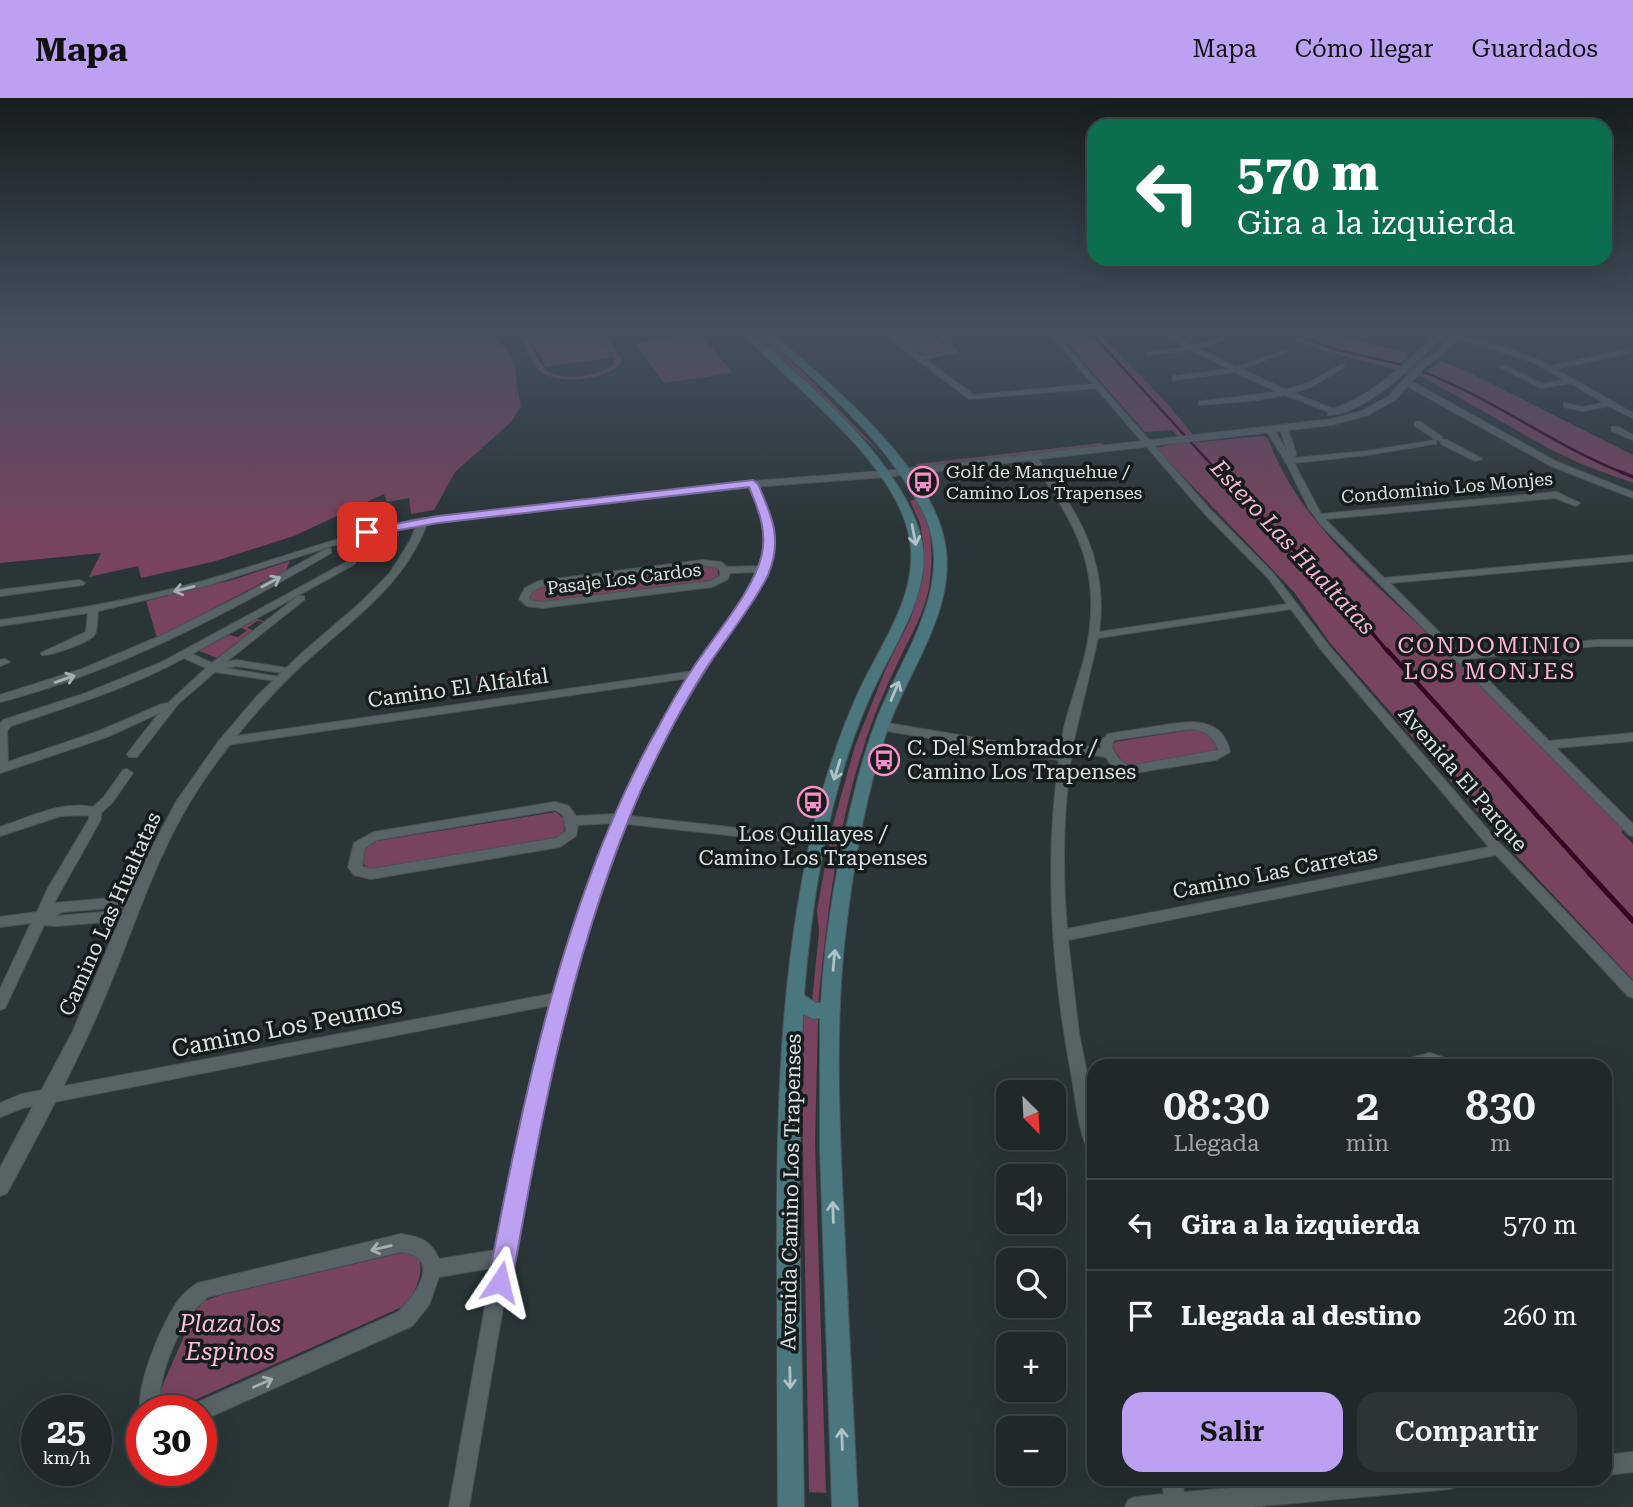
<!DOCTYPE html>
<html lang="es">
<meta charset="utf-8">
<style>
:root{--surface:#202829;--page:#2d3435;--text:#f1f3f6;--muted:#a2a6a8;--line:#3d4446;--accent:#bca0f2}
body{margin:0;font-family:"Roboto Serif",serif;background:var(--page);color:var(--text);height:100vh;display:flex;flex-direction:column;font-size:26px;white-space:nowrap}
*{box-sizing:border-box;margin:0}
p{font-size:23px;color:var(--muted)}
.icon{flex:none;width:38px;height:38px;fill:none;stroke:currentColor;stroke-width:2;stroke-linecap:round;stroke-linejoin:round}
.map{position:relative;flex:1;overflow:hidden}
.panel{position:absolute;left:1087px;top:961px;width:525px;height:427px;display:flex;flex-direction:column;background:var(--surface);border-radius:21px;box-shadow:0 7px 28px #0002,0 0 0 2px var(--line)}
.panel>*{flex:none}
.top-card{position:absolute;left:1087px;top:21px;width:525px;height:147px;border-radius:21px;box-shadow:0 7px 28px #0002,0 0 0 2px var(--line);background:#0b6e4f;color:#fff;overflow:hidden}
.needle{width:46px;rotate:156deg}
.tools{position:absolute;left:996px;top:982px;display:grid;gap:14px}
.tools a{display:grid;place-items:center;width:70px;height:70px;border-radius:14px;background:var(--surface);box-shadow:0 7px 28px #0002,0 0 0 2px var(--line);font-size:35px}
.speed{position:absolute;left:21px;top:1297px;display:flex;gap:14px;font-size:35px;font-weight:700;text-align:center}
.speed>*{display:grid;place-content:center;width:91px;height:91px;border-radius:50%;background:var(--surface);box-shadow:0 7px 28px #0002,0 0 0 2px var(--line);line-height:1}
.speed small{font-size:18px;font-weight:400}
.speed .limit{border:10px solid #d22;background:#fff;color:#111}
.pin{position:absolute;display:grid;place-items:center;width:60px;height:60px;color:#fff;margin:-30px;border-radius:14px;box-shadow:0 4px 10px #0006}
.me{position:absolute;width:77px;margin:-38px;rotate:10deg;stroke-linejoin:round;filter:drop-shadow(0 0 5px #0008)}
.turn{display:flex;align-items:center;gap:24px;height:147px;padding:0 35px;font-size:32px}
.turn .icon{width:91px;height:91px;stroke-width:2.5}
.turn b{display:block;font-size:49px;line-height:60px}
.eta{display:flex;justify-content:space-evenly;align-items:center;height:119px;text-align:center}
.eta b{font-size:42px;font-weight:600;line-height:49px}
.primary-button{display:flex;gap:14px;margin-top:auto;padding:14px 35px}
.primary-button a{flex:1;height:80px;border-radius:21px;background:var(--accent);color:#111;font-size:28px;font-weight:600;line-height:80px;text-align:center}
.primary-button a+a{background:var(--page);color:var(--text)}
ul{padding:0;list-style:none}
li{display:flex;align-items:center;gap:21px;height:91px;padding:0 35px;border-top:2px solid var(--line)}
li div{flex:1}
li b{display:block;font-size:26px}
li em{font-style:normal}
header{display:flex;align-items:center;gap:42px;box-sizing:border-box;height:98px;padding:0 35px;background:var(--accent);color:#111}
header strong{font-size:33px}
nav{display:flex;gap:38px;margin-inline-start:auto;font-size:24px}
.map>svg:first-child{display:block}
</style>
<header>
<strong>Mapa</strong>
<nav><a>Mapa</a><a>Cómo llegar</a><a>Guardados</a></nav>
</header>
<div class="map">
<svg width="1633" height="1409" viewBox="0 0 1633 1409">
<rect width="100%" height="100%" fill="#2a3537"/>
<path fill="#77435f" d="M0,234H485C521,253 513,275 521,308L511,324L455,374L434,412L411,416L409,400L387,404L384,396L294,438L212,464L141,480L138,468L89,479L101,455L0,465Z
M518,234H525C531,245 538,266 548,273C565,284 598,278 613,267L615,261L598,234H604L622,263C612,282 556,288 540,273C530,264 525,245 518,234Z
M526,234H596L613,259L546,269Z
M753,234H759L803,274L888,363Z
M889,234H933L950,253C925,265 908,248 889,234Z
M1057,234H1098L1165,303L1199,344L1263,338L1268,340C1298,426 1382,490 1445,552C1505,611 1564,670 1622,730V735L1633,746V882L1511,752L1330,545L1294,494L1156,350L1184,344L1172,332L1145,334Z
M1275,234H1322L1409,255L1407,261L1401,265L1427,274L1440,263L1462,271L1633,357V385L1581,366L1546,349L1423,279L1322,252Z
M700,236L733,275L664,285L635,245Z
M1101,345L1107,348L919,370L916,366Z
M916,401C934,423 933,462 929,489C925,514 910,539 899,562C885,591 872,621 863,651C836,734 827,821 818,907L812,904L819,834L817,812L832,730L855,648L886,570L910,522L923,480L924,449L920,425L910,403Z
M290,463L286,472L157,540L146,503L232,482Z
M707,467L717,470L719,479L712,482L543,504L530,501L533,493L542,488Z
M268,520H271L264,524L257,523L247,530L253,532L217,560L199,553L229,537L238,539L247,532L241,530L256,521L264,523Z
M520,572L521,584L477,590L476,578Z
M1196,631L1205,634L1219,649L1214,653L1130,668L1123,665L1112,648L1115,644Z
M556,714L563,720L564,733L558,740L370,771L362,765L366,749L377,743Z
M804,917L818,921L815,1045L826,1395L809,1394L802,998Z
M406,1154L419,1160C424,1176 415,1198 402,1209L186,1306L167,1310L159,1302L161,1291L195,1213L204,1203L221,1197Z"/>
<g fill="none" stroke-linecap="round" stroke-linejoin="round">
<path stroke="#350323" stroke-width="2.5" d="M1090,234L1220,376
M1286,234L1338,252L1407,268
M1418,272C1492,299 1553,348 1626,376"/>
<path stroke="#350323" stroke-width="3.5" d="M1218,374L1359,519L1388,554
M1621,374L1633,379"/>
<path stroke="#350323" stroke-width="4.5" d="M1387,552L1591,777"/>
<path stroke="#350323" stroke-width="5" d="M1589,775L1633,823"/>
<g stroke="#4a5355" stroke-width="2">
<path id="minor" d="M881,234H888L920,258L950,253L942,240L935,234C948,234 951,244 957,254L925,261L974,297L1093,286L1048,234H1054L1209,410L1274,476L1330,549L1494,739L1633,884V900L1628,898L1496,757L1068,842L1079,936L1094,1010V1054L1088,1052C1078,1031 1076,1003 1072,980C1052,876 1044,767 1059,662L881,632L875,628L881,624L1060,654C1063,623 1076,592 1084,561C1106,476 1077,425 1028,359L1029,357H1035C1077,411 1109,462 1099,534L1287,506L1268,480L1203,414L1096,290L969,301ZM1291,511L1322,553L1489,749L1067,831C1062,773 1063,712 1072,654L1106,659L1111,667L1127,676L1216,662L1230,654C1221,613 1181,625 1152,629C1137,632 1122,633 1108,636L1101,643V651L1073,646L1098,540ZM1191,631C1205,632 1214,639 1218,652L1129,668L1119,661L1112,650L1113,644L1115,642Z
M1159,234H1167L1194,248L1236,234H1245L1200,251L1236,269L1287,252V254L1242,271L1286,292L1308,285L1340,267H1344V269L1313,288L1293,295L1334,311L1327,313L1285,297L1257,302L1199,307V303H1202L1278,294L1235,274L1173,282V278H1176L1230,271L1192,252L1146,257V255L1148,254L1186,249Z
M1429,234C1462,234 1520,252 1550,268L1633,250V254L1555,271L1633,315V320L1609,308L1582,313L1564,309V305L1582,309L1604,305L1570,285L1541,290L1500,269L1506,268L1542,286L1564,282L1533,264L1486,249Z
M1405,283H1411L1557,364L1633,394V400L1551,368L1405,287Z
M1415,324H1421L1442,339V342H1447L1482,361L1475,363L1441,346V343L1436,342V346H1433L1367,357L1294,365L1321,416L1556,394L1580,405L1576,408L1555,400L1325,421L1384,480L1633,457V463L1390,485L1461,556L1597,542H1633V548H1597L1467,561L1549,643L1633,635V643L1556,650L1633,726V738L1629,737L1321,427L1309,411L1287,366L1266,332L1273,330L1288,355L1280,331L1287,329L1296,355L1295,360L1367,353L1436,342L1415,328Z
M1612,329H1618L1633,337V342L1612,333Z
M753,383L757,386C775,424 779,447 762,485C713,560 663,634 630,718L818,739L824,743L818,747L627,726C541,945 509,1178 469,1409H449L492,1170L439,1179L429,1207L412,1228L201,1323V1312H191L194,1306L398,1214C416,1197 443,1159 401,1154L208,1199C179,1221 158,1277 159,1312H142V1318C132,1294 164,1219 181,1199C186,1193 192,1189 198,1185L401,1136C420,1139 431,1142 439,1161L496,1152L517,1046L552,907L23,1010L0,1019V1005L22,996L556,895L592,780L615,725L578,727L576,738L560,749L371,781L354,777L348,769L354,745L374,734L555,704L569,708L576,718L618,716L654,640L689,580L226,647L220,643L222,640L694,573L752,485L757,474L730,475L728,481L712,489L542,510L527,508L519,501L525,490L539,483L702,462L721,464L727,469L760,468C769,438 761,414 749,386ZM702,468L715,469L720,473V478L710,483L542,504L533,503L529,500L532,494L541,489ZM555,712L563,717L566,733L556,740L371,771L362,768L365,750L377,742Z
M423,420L427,423L426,425L354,441L209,487L98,513C97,520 98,530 95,536C91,544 51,558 42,557L41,555L86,534L88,515L0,528V522C69,513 137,501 203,483C277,462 348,434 423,420Z
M328,450L331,451V455C227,516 118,573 0,604V597L82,571L165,536L246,495Z
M352,461L355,462V466L192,556L212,565L298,498H304V502L226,564L236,562L293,571L294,573L293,575L289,576L236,568L225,570L280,579L284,580L285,582L284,584L215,574L179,605L137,659H129L127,656L159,615L107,639L0,675V626L3,622L86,595L162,564ZM184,560L206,570L168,605L162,606L99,633L8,664L7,633L11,628C69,608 130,590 184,560Z
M80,482L85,485L83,487L0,498V492Z
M5,561L10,564L0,568V562Z
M127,671L133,675L112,705L101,715V721L54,805L134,798L139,799L141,803L139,807L134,808L62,814L55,818L129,812L134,813L136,817L134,821L129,822L56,828L44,827L5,910L0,912V891L31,825L0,829V819L37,814L48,790L89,721V717L61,718L0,738V729C28,720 62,702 93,709L104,699L123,672Z
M1430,955L1454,963L1457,968H1395L1398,963Z
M1633,1354V1374L1605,1377V1357Z
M1161,1381H1181L1184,1394L1338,1381H1460L1457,1388L1450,1391L1251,1409H1125L1128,1402L1135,1399L1164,1396Z"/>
</g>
<g stroke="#4a5355" stroke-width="2">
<path id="tertiary" d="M1439,234H1447C1423,260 1364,318 1328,317V313C1374,298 1404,266 1439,234Z
M1457,234H1465L1440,259L1426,268L1395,302L1368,317L1332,327L885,379L753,389L427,426C403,489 350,523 302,567C264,603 229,644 200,688C156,754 135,829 104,901C76,968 41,1031 7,1095L0,1098V1070L73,933L140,772L176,704L218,644L257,598L303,554L359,506L389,476L410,443L419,421L753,383L885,373L1332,321L1362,313L1389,298L1420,264L1434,255Z"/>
</g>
<g stroke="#4a5355" stroke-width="2">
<path id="secondary" d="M742,234H751C808,286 901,362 921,439C933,485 902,535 882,574C832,672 813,788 804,897L816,905H821C825,829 839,753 858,680C865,654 873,628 884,604C910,546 955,479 923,414C896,361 852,316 808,276C793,262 774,249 761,234H770C828,283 931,368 945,445C957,511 909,571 888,630C867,691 855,757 847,822C834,922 839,1023 844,1125C848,1219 853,1314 858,1409H832L820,1053V920L813,921L803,916L799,1093L804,1409H778C777,1329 777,1249 777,1168C776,1008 780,847 823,691C832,661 842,631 855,602C876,552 919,500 910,443C898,364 792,290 742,234Z
M1628,234H1633V238Z"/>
</g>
<use href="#minor" fill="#576365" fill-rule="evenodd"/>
<use href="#tertiary" fill="#576365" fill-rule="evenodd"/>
<use href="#secondary" fill="#4a777d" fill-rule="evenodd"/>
</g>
<defs><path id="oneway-shaft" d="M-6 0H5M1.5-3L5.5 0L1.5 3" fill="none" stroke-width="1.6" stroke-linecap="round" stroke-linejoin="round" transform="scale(1.75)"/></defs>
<g stroke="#b0c2c4">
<use href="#oneway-shaft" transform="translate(914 437) rotate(79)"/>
<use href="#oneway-shaft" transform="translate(895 593) rotate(-67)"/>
<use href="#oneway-shaft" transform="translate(837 672) rotate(107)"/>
<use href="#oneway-shaft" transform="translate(834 862) rotate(-85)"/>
<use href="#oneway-shaft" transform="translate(833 1114) rotate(-92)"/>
<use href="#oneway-shaft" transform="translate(790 1280) rotate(89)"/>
<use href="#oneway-shaft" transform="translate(842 1341) rotate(-92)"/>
</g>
<g stroke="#a6afb1">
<use href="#oneway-shaft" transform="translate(271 484) rotate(-29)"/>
<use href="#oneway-shaft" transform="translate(184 491) rotate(166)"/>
<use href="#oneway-shaft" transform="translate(65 581) rotate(-19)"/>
<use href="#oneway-shaft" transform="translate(381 1150) rotate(167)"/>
<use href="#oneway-shaft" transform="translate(263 1285) rotate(-24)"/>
</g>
<linearGradient id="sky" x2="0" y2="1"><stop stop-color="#171d1e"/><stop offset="0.54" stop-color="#44515e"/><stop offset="1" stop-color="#44515e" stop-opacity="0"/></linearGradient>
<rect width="1633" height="431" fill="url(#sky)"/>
<path fill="#bca0f2" stroke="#7a689d" stroke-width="2" d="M753,382L758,386C772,418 783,442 768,477C756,503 726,541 709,566C683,605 661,649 641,692C573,848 541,1018 512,1184L508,1192L500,1196L492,1192L488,1184C522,1005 563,803 651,642C664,619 676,595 691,573C712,540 754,493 762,456C767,431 758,411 749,389L438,425L367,438L361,434L367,431L438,418Z"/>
<defs>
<g id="bus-ring" transform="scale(1.575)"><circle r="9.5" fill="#161b1c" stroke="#f98fc9" stroke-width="1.5"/><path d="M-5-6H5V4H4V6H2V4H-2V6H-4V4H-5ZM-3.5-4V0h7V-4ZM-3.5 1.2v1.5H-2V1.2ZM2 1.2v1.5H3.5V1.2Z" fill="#f98fc9"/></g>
</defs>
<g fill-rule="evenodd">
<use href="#bus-ring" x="923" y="384"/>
<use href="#bus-ring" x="884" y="662"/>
<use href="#bus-ring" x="813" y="704"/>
</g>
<g text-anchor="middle" stroke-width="7" stroke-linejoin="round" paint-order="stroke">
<g font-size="18" fill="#dbe2e3" stroke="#161b1c" text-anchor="start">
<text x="946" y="380">Golf de Manquehue /<tspan x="946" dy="21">Camino Los Trapenses</tspan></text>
</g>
<g font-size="18" fill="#dbe2e3" stroke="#161b1c">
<text transform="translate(1447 390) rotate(-5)" y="6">Condominio Los Monjes</text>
<text transform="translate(624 481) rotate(-7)" y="6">Pasaje Los Cardos</text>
</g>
<g font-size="21" fill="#dbe2e3" stroke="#161b1c">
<text transform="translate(458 590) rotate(-8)" y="7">Camino El Alfalfal</text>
<text transform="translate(1463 681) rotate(49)" y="7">Avenida El Parque</text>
<text transform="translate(1275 774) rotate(-11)" y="7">Camino Las Carretas</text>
<text transform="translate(110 816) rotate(-66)" y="7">Camino Las Hualtatas</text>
<text transform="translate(791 1094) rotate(-89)" y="7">Avenida Camino Los Trapenses</text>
</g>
<g font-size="21" fill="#dbe2e3" stroke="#161b1c" text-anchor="start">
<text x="907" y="657">C. Del Sembrador /<tspan x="907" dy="24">Camino Los Trapenses</tspan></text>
<text x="813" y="743" text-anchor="middle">Los Quillayes /<tspan x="813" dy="24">Camino Los Trapenses</tspan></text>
</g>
<g font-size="23" font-style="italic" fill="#f3b4d4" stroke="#161b1c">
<text transform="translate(1293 449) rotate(47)" y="8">Estero Las Hualtatas</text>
</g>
<g font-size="23" letter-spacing="2" fill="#feb3da" stroke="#161b1c">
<text x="1490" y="555">CONDOMINIO<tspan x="1490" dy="26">LOS MONJES</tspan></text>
</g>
<g font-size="24" fill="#dbe2e3" stroke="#161b1c">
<text transform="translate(287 929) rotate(-11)" y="8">Camino Los Peumos</text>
</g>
<g font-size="24" font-style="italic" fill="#fabada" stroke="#161b1c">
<text x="230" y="1234">Plaza los<tspan x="230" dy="28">Espinos</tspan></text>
</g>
</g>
</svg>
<div class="tools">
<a><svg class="needle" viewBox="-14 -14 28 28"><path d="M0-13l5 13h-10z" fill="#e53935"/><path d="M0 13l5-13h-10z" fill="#a2a6a8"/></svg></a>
<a><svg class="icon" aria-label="sound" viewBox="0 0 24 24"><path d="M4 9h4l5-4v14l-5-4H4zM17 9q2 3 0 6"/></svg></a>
<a><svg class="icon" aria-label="search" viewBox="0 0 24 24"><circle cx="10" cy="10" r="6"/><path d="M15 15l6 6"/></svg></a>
<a>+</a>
<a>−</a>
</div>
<div class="speed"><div>25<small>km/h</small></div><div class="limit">30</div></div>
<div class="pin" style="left:367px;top:434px;background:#d93025"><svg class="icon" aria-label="arrive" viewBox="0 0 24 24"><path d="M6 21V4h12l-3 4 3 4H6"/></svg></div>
<svg class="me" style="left:500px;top:1184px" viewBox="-20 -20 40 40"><path d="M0-17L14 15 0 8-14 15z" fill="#bca0f2" stroke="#fff" stroke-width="4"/></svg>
<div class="top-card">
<div class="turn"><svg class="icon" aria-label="left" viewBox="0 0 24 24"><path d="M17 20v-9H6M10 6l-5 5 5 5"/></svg><div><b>570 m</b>Gira a la izquierda</div></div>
</div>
<section class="panel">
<div class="eta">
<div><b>08:30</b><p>Llegada</p></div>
<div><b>2</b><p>min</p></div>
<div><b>830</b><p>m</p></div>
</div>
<ul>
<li><svg class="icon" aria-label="left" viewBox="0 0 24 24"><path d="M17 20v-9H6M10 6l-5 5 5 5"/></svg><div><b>Gira a la izquierda</b></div><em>570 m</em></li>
<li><svg class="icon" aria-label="arrive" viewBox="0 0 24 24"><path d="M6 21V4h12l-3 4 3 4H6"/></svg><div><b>Llegada al destino</b></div><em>260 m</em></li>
</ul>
<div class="primary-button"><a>Salir</a><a>Compartir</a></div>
</section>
</div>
